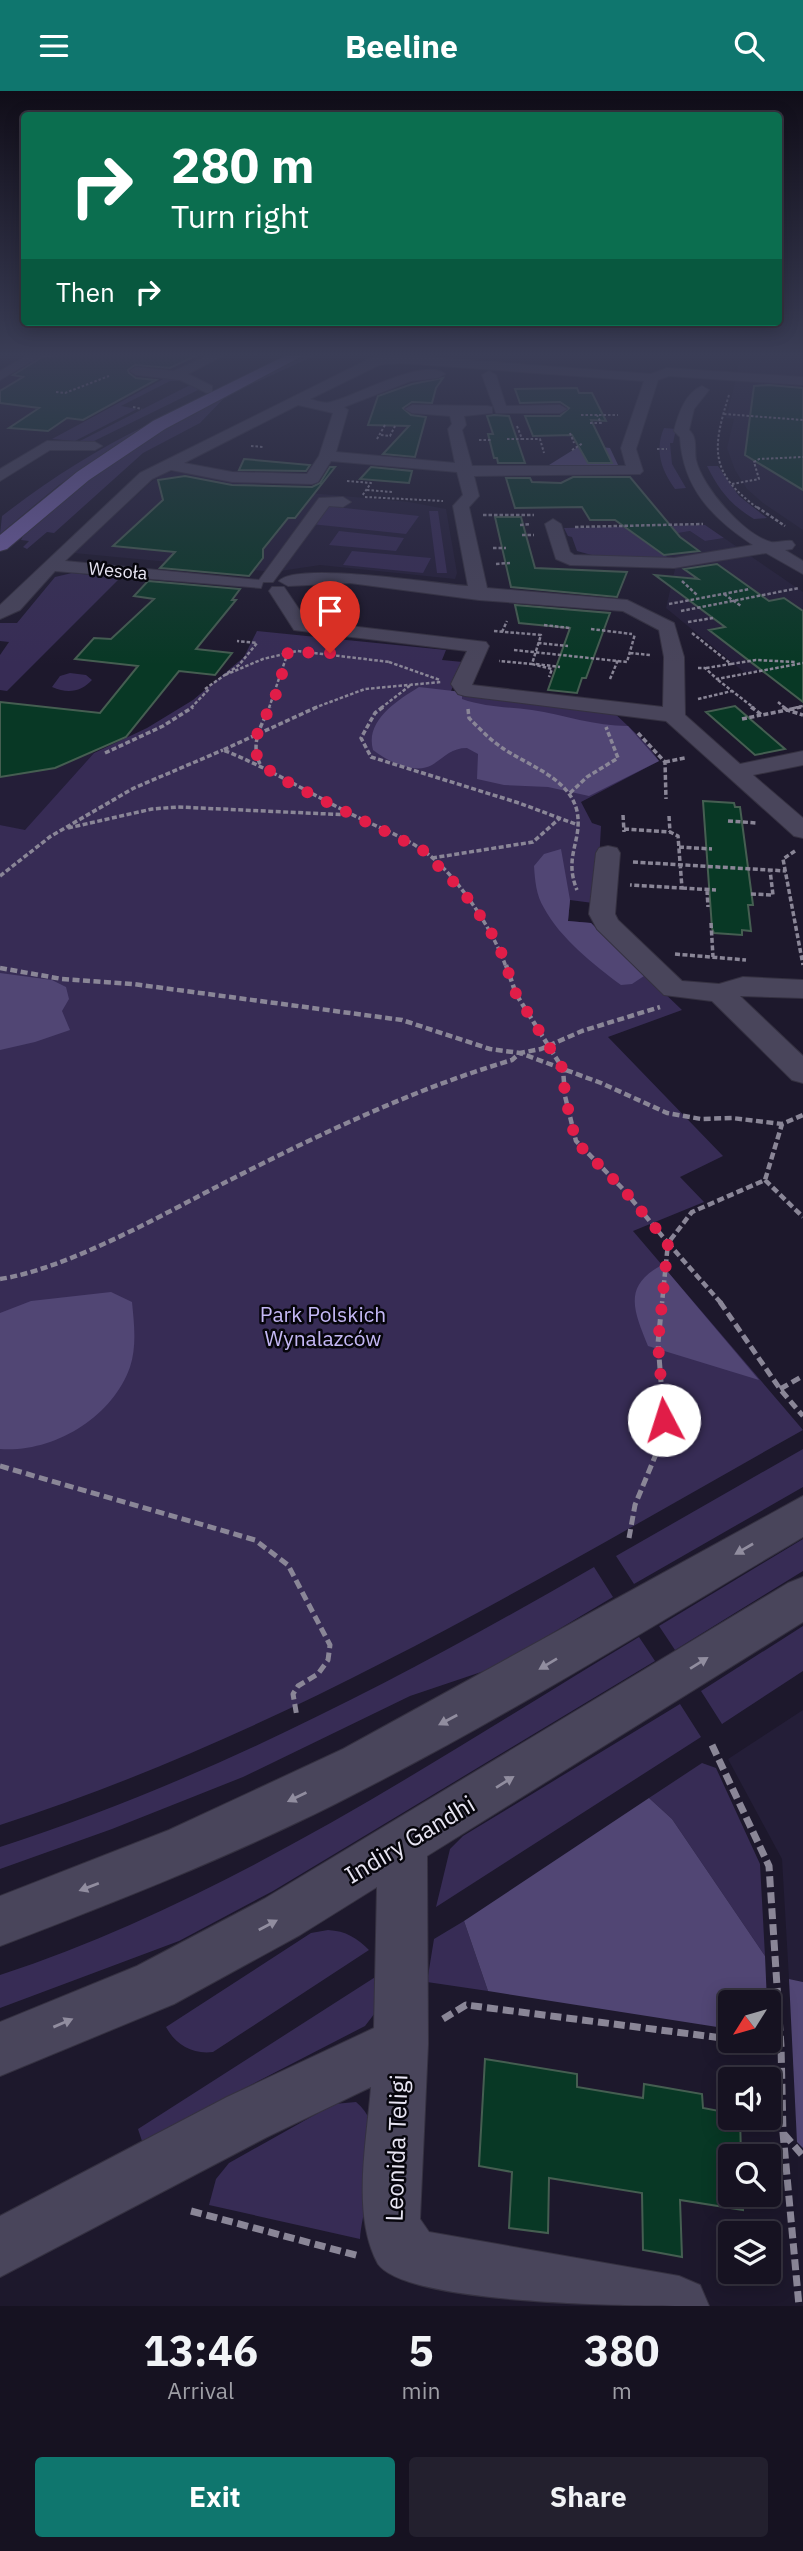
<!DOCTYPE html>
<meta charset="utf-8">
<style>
:root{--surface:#161221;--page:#23202e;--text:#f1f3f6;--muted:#9e9ea5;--line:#35323f;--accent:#0f766e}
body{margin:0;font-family:"IBM Plex Sans",sans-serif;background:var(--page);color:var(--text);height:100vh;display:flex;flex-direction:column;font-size:26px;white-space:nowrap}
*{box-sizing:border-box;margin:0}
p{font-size:23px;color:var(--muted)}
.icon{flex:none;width:38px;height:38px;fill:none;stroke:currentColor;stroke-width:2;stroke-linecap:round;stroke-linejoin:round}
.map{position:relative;height:2215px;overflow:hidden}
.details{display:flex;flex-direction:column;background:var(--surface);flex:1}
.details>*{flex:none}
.banner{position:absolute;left:21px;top:21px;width:761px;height:214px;border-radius:7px;box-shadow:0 4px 18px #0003,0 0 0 2px var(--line);background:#0b6e4f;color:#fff;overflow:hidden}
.needle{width:46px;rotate:233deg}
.fabs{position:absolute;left:718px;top:1899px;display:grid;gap:14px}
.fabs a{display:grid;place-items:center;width:63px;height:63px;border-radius:7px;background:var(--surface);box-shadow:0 4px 18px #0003,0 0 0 2px var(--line);font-size:35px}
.pin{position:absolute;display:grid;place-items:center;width:60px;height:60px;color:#fff;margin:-72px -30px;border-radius:50% 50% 50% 0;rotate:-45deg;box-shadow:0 0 7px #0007}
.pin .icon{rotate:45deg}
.me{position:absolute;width:77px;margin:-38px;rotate:355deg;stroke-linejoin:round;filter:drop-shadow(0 0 5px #0008)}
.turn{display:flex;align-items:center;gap:24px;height:147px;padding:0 35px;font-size:32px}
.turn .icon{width:91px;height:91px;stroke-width:2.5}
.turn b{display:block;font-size:49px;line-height:60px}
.then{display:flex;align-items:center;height:66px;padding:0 35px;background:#0003;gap:14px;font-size:26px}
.eta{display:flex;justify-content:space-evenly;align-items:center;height:119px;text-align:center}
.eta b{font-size:42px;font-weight:800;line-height:49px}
.cta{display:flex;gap:14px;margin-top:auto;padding:14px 35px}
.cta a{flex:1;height:80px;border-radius:7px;background:var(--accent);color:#fff;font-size:28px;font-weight:800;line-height:80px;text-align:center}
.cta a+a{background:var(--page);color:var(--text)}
header{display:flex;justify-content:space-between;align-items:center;height:91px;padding:0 35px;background:var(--accent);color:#fff;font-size:32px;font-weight:800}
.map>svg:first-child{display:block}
</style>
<header><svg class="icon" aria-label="menu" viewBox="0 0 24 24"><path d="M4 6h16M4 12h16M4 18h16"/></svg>Beeline<svg class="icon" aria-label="search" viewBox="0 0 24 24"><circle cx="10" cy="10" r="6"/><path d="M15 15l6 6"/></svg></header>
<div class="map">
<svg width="803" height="2215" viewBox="0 0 803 2215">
<rect width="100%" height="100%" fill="#1d182c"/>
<path fill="#241e38" d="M779,266L803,268V289L737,284L739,270Z
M736,288L803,293V439L763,412L747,398L735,379L727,357L734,328L726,327Z
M181,379L299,401L409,411L446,418L457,482L455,488L320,474L274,481L74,462L151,391L166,382Z
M690,440L705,450L724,447L803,501V571L745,582L666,517L675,478L670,468L641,448Z
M0,641L94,662L25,740L0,734Z
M803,1619V1891L789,1888L782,1768L728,1668Z"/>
<path fill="#372c55" d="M305,264H316L226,305L200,332L143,362L54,442L47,441L27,458L23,456L29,450L21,449L27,437L91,385L149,346L221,304Z
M167,286L179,290H170L121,315L137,318L75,350L52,348Z
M192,293L198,299L92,351L76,352Z
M147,334L59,394L0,443L2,425C50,388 94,360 147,334Z
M664,337L676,338L673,352H670L672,373L686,397L675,398C662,380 654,360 664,337Z
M707,375H718L739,405L767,427L754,428C728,412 718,397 707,375Z
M326,415L419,425L406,443L311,433Z
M429,420H438L447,482H437Z
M705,434L724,447L705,450L690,440L643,448L670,468L599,466L577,460L572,446L568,445L564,437Z
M339,440L404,447L396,460L329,454Z
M352,460L431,467L423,482L343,474Z
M72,482L120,487L7,600L0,599V564L9,551L0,550V532H17L55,486Z
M257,540L446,559L442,569L463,571L451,600L610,618L647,653L659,670L581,711L592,732L601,735L597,808L593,812L570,809L568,830L591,832L682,919L608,946L723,1065L680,1086L704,1111L633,1140L803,1339C543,1485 286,1642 0,1734V734L25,739L94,662L147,637L193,609L244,566Z
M70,582L86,584L92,589C81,601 68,603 52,596L60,585Z
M803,1358V1396L634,1493L616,1465Z
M803,1448V1480L675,1559L659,1535Z
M594,1476L613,1506L493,1577L410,1605L243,1686L112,1738L0,1778V1756C210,1688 404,1586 594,1476Z
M803,1535V1580L722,1633L701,1600Z
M639,1546L655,1570L273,1800L179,1850L0,1917V1884C230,1808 433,1670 639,1546Z
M680,1613L701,1646L436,1816L450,1758L463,1745Z
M702,1672L716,1677L760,1773L765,1865L672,1728L649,1707Z
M464,1830L488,1900L427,1891L434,1848Z
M328,1839C346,1840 357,1847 369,1859L213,1961C193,1964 175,1953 166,1936L311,1842Z
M380,1883L378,1918L365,1935L142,2050L138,2038Z
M356,2011C394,2042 363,2105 360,2148L209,2114L216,2088L229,2072L334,2013Z"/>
<path fill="#514674" d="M581,354L610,357L619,376L550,378L549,374Z
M419,596L462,601V608C485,616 508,616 532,619C564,624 595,635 628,635L659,670L589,705L548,696L504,694L477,688L478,663L467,657C451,657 445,666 432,674C415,684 387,670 373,659C365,630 396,610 419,596Z
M561,758L570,809L568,830L591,832L644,885L632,893L621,894C594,874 560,847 544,817C536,804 535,789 534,775L544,763Z
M0,882L52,889L66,896L69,908L62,920L70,939L35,951L0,959Z
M662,1174L759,1289L648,1255C634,1220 622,1195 662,1174Z
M111,1201L132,1211C134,1232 137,1255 130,1276C112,1327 53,1362 0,1358V1222L31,1210Z
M649,1707L672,1728L765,1865L767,1911H730V1938L488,1900L464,1830Z
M789,1888L803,1891V2057L797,2051Z"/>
<path fill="#083825" stroke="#455e51" stroke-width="2" d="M63,264H197L170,277L135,274L128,279L129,282L136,287L156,289L83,329L67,327L48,340L9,337L39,317L0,312V300L23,286L13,284L44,265Z
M443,287L436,297L432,312L412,311L403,317L411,324L426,326L415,366L383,363L409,335L368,334L378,305L412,293Z
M769,294L803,297V399L745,364L754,295Z
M577,297L579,302H592L606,330L591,329L612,372H588L572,344L533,345L525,325H560L569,317L560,311L520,312L515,298Z
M494,324L509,325L525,372H498L497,367H494L488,343H493L487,325Z
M244,368L310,374L306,380L239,379Z
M330,376H335L295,427H288L263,458V467L249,485L160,477L175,461L113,455L163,409L158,389L185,385L232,394L312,396L320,392Z
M371,376L412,380L409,392L360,388Z
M573,386H630L680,446L699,460L664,464L615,429H590L582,416L515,417L506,387H530L532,391L561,392Z
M495,426H521L535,477L627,481L617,506L511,496Z
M717,473L769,510L784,507L803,520V611L709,539L725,536L655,484L698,488L684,478Z
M148,490L240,498L232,509H236L196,558L232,562L215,584L179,580L126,646L55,677L0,686V611L100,622L138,575L75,568L94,547L111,548L154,508L134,505Z
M515,514L610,522L586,587H582L577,602L548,599L570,537L519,532Z
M735,615L785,658L755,664L706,621Z
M703,710L734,712L735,716H740L753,814H748L751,840L742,839V844L714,842L712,837Z
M485,1968L577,1983V1996L643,2007L644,1993L702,2003L703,2017L730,2022V2026H740L741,2065H730V2104H742L743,2119L680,2109L682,2166L655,2161L643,2159L642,2102L549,2087L548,2142L509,2137L512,2081L479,2075Z"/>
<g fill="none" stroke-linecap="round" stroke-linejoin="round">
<g stroke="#353141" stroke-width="2">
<path id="minor" d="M28,264H42L0,289V280Z
M209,264H224L188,283L212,295V301L207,302L180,289L136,284L130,280L136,276L174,280Z
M400,264L651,283L667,277L803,286V294L669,285L658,289L636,358L643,380L640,383L474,385L479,405L469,416L487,497L627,509L674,532L684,566L685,624L740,673L803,660V674L753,684L803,727V747L794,745L666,630L465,605L458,603L451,593L467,560L294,539L269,500L272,496H284L307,530L486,551L489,555L472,594L663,616L664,566L659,539L623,520L479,509L350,492L288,495L279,490C296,470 438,493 468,495L453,415L463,404L457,381L331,370L318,391L312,393L232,391L171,379L152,388L65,470L259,489L319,407L343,406L351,411L343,416L329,415L273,491H263L261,497L55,480L20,519L0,528V514L140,382L371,267ZM400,272L644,290L621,357L626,375H472L462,339L466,334L464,325L492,322V316L487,315L412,314L405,318L412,322L450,325L452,333L448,338L455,372L336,361L348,319L344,316L411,290L438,287L445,283C424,266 356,305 331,311C325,313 317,310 310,308L379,274ZM298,314L333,322L319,365L307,383L232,381L184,372Z
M489,280L496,284L506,315L560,314L567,318L560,322H496L482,284Z
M702,295L709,299L694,318L689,339C698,347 694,358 696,369C702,396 744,444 771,451C777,452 785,449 792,450L795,454L792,458L785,459L803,470V483L766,462L674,477L570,474L556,468L545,433L553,428L561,433L570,461L574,464L674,467L753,454C712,427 683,397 680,346L674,340C678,324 685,302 702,295Z
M47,350L95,351L102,355L95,359H50L0,390V378Z
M608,755L617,757L620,762L615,823L618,829L682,890L719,893L743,886L803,889V907L740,905L803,965V992L792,989L712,910L664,904L597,838L589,823L596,762L599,757Z
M803,1405V1446C649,1537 496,1632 335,1713C227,1767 113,1812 0,1855V1805L169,1739L343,1658Z
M803,1486V1531L427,1765L428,1953L420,2128L429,2141L679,2185L700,2194L709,2215C649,2215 408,2215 378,2173C351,2124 367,2050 371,1996L267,2046L0,2186V2125L227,2006L374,1937L377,1796L300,1844L174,1913L0,1985V1931L137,1875L264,1808L788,1492Z"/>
</g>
<g stroke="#353141" stroke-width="2">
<path id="major" d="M287,264H304L165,338L89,389L7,458L0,460V444L77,381L153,330Z"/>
</g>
<path stroke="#8a8697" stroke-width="2" stroke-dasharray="2.5 2" stroke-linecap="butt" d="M56,301L65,302L109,285
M729,304C712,358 709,382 759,418
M133,316L142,318
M724,323L803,329
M581,324H618
M590,332H601L597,324
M517,335L522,348H540L544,362
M570,342L574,352
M381,344L390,345L395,335
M377,348L385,334
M507,348H522
M479,349H492
M251,355L264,356
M657,358H667
M572,359L583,352
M347,390L371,392L362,405
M732,393L759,388L754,371L759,368L803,366
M367,399L392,401
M365,406L443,410"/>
<path stroke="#8a8697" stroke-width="2.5" stroke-dasharray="3.5 2" stroke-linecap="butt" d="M757,416L785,435
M483,424H534
M520,434L531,433
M575,436L703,433
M522,444H534
M493,457H506
M496,473L510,472
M682,490L698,505
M669,513L750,498
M681,520L799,497
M688,531L713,527
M544,534L570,537
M591,538L632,543
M494,540L541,544L532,573L499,570
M502,541L507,530
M692,542L731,573L706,577
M538,552L568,555
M514,559L627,571L635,543
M630,562L650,564
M389,571L440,589
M532,573L552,578L549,586
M536,573L560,576
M731,573L756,569L796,571
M698,577H705L717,588L803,572
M225,584L263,568L297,560L390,571
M610,588L618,569
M718,589L754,617
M205,598L239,574L257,552L237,550
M698,608L732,600
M778,611L785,617
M191,617L209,598
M269,617L288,561
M314,617L365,598L441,591
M381,617L412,593
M794,617L803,615"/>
<path stroke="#8a8697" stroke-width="3.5" stroke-dasharray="5 2.5" stroke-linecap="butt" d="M317,616L223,659C266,676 306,700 347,721C372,734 401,744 424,760C456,783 493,838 506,876
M383,616L375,622L361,647L371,666L519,712L578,734
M751,616L762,624L787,619L803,624
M783,616L787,619L801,616
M468,618L469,627C479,637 489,648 501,656C526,674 569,686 577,720C583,750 563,765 577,799
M742,628L761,624
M638,642L665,671L666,708
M105,662L163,635L193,616
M665,671L685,667
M260,673C250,652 261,635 270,616
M570,702L587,686L618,667L606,636
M623,724L624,741
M669,725L670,741
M728,730L757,732
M68,737L152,718L178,716L350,724
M624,738L670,741L678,745L682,797L630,794
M679,756L712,758
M795,760L783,768L803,874
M432,767L533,751L560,727
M633,771L786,780
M0,785L51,745L134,697L223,659
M682,797L716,799
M707,799L708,816
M751,803L773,804L770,779
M711,832L713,866
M675,863L746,869"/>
<path stroke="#8a8697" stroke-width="4.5" stroke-dasharray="7 3.5" stroke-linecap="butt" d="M506,874L516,903L563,978L565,1005L576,1050L623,1098L668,1152L662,1212
M0,877L62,888L133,893L402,929L490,958L520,962L601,992L667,1022L701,1028L732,1027L782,1033
M765,1089L803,1126
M0,1188C67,1178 162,1124 224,1092C318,1044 411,999 512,969L520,962L541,958L582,940L660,916
M721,1212L668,1152L692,1121L765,1089L782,1033L803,1024"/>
<path stroke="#8a8697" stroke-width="5" stroke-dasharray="9 4.5" stroke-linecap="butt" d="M720,1211L780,1298L803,1325
M780,1298L803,1285
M0,1375L255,1449L288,1474L330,1554L328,1569L318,1583L298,1595L293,1603L297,1626
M629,1447L635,1414L661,1351L664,1329L658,1252L662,1211"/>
<path stroke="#8a8697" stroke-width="7" stroke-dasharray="11 5" stroke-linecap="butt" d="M712,1654L769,1775L781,1955L783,2042L799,2215
M443,1928L466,1914L730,1948
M738,1950L781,1955
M784,2043L803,2065
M191,2120L359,2165"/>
<use href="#minor" fill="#49455b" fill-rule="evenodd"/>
<use href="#major" fill="#715fa5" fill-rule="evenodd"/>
<path stroke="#8a8697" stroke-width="2.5" stroke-dasharray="3.5 2" stroke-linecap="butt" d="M724,503L741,515"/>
</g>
<defs><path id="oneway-solid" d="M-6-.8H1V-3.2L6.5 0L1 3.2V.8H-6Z" transform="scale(1.75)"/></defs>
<g fill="#918d9f">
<use href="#oneway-solid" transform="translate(744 1458) rotate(150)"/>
<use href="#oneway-solid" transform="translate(699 1572) rotate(-32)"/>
<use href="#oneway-solid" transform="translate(548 1573) rotate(149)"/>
<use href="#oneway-solid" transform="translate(448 1629) rotate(152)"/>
<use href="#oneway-solid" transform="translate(505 1691) rotate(-32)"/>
<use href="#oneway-solid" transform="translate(297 1706) rotate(154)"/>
<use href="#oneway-solid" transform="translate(89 1796) rotate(159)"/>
<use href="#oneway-solid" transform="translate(268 1834) rotate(-28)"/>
<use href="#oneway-solid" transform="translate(63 1932) rotate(-23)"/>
</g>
<linearGradient id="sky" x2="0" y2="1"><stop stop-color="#100d18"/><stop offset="0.46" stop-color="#3a3d56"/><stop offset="1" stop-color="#3a3d56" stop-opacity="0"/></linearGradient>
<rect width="803" height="574" fill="url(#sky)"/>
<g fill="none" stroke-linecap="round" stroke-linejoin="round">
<path stroke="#e11d48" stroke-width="12" stroke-dasharray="0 21.6" d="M330,562L288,561L277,601L256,646V662L261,674L291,693L424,760L464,802L486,833L499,855L516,903L563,978L565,1005L576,1051L623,1098L668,1152L658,1252L664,1329"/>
</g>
<g text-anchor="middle" stroke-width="5" stroke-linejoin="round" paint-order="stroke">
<g font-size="18" fill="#e8e5f3" stroke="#07060d">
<text transform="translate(118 480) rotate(5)" y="6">Wesoła</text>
</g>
<g font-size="21" fill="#c4b8f5" stroke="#07060d">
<text x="323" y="1231">Park Polskich<tspan x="323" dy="24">Wynalazców</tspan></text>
</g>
<g font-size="24" fill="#e8e5f3" stroke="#07060d">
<text transform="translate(410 1749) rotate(-31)" y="8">Indiry Gandhi</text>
<text transform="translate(397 2057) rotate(-88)" y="8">Leonida Teligi</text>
</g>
</g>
</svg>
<div class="fabs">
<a><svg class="needle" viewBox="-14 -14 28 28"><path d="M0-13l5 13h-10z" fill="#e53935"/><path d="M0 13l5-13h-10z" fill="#9e9ea5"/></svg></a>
<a><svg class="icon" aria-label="sound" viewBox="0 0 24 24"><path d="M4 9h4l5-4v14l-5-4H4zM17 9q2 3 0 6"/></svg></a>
<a><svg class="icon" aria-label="search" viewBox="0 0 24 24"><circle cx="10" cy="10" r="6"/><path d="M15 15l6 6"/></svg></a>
<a><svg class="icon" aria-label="layers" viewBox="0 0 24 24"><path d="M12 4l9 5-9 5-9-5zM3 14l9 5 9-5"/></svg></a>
</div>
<div class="pin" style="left:330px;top:562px;background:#d93025"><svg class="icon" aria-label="arrive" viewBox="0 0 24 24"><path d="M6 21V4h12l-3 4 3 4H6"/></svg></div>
<svg class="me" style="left:664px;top:1329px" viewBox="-20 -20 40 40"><circle r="19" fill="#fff"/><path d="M0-13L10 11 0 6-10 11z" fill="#e11d48"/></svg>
<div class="banner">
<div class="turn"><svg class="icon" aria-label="right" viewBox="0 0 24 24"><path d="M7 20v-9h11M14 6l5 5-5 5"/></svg><div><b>280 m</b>Turn right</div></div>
<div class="then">Then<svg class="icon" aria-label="right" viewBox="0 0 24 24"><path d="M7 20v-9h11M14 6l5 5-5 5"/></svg></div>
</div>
</div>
<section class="details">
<div class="eta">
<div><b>13:46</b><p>Arrival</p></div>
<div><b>5</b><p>min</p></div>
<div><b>380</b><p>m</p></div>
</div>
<div class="cta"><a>Exit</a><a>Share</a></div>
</section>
